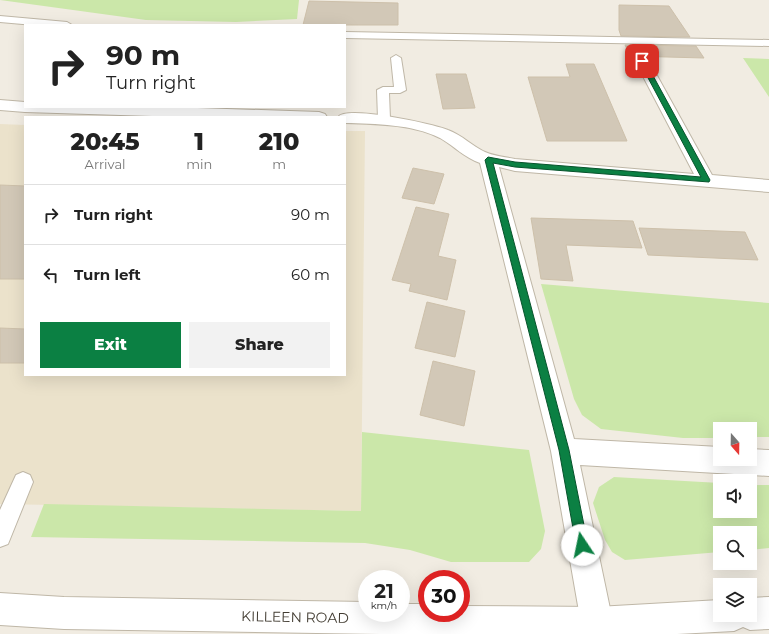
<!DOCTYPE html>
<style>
:root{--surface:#fff;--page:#f2f2f2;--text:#222;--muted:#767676;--line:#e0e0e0;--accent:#0b8043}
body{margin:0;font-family:Montserrat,sans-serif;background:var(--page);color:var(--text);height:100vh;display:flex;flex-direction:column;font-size:15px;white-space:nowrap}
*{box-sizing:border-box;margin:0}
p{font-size:13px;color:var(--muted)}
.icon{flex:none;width:22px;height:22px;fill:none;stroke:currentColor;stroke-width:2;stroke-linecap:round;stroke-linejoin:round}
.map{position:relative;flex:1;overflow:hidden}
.panel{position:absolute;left:24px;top:116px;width:322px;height:260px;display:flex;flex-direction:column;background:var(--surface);border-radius:0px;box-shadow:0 4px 16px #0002}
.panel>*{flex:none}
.guide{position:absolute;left:24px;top:24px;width:322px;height:84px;border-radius:0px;box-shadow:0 4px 16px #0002;background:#fff;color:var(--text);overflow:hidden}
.needle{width:26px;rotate:160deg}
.buttons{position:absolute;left:713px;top:422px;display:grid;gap:8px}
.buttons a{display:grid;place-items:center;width:44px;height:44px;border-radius:0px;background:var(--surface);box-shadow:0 4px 16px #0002;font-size:20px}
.speed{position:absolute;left:358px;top:570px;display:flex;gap:8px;font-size:20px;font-weight:700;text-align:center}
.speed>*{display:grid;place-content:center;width:52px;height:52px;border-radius:50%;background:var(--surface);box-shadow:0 4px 16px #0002;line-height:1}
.speed small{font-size:10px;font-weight:400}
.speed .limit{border:6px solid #d22;background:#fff;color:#111}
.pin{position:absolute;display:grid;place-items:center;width:34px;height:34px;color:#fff;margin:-17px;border-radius:8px;box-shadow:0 2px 6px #0006}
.me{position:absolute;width:44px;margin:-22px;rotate:349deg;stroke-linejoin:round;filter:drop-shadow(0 0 3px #0008)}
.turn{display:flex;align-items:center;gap:14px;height:84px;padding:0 16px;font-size:18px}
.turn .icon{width:52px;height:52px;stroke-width:2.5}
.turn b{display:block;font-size:28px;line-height:34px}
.eta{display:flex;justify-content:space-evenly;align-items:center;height:68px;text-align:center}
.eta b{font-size:24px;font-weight:800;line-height:28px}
.button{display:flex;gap:8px;margin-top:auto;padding:8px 16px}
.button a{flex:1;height:46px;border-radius:0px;background:var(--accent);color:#fff;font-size:16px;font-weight:800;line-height:46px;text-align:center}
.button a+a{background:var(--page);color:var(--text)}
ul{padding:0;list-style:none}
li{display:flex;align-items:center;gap:12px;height:60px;padding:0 16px;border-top:1px solid var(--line)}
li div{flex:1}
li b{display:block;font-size:15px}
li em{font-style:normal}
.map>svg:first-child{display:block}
</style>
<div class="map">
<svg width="769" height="634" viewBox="0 0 769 634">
<rect width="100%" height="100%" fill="#f1ece2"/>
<path fill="#ebe2cb" d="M0,124L25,125V375H345V131H365L361,511L0,504Z"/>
<path fill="#cbe7a9" d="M0,0H299L297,19L236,22L146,20Z
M743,58L769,59V97Z
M541,284L769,303V437H750V429H720V438H683L601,429L582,415L574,399Z
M362,432L529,450L545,531L541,549L529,562H451L410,550L365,543L31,537L44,504L361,511Z
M614,477L720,483V511H750V485H769V548L750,550V533H720V552L625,560L612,552L605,540L593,503L599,487Z"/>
<path fill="#d2c8b7" stroke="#cdc0aa" d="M309,1L398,3V25H303Z
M619,5L669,6L690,37L621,36L619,30Z
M625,45L696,46L704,58L630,56Z
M566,64H594L627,141H547L528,77H570Z
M436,74H466L475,108L443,109Z
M413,168L444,174L434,204L402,198Z
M0,185L25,186V279H0Z
M416,207L449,214L438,256L456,260L447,300L409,291L411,284L392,280Z
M531,218L633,221L642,248L566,245L573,281L541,279Z
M639,228L745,232L758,260L648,255Z
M427,302L465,311L455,357L415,348Z
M0,328L25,329V363H0Z
M433,361L475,371L464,426L420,415Z"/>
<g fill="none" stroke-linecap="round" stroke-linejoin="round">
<g stroke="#bfb7a7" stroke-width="2">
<path id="service" d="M0,16L67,22L72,25H34L0,22Z
M345,32L769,40V46L345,38Z
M396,55L401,58L406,90L400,93H389L390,119L384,123L378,119L377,90L383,87H394L391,58Z
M23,472L30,475L33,482L8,544L0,547V510L16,475Z"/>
</g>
<g stroke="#bfb7a7" stroke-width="2">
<path id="minor" d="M642,57L647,58L649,61L712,175L769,180V192L515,171L499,167L574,439L720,447V459H750V449L769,450V476L580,465L613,623L608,634H586L581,623L551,451L480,163C465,158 454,146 440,138C412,124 376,124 345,123V117H338C347,105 433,124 448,130C462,135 472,146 485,152C494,156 505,157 515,159L694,174L635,61L637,58Z
M0,100L25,102V107H168L319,112L325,114L327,117H184L25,112L0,110Z"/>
</g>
<g stroke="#bfb7a7" stroke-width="2">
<path id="tertiary" d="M0,593L64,597L367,602V613H401V604H427V613H461V606L597,607L720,600V615H750V598L769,597V629L750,630L743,627L734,631L677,634H380L64,629L0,625Z"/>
</g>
<use href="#service" fill="#fff" fill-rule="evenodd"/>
<use href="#minor" fill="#fff" fill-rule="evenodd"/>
<use href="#tertiary" fill="#fff" fill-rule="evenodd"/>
</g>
<path fill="#0b8043" stroke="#07532c" d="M642,59L645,61L710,180L709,182L515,167L493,163L569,450L588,545L586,549L582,551L578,549L576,545L559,450L485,160L488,157L515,162L701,177L639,61Z"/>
<g text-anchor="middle" stroke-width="3.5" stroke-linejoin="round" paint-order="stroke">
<g font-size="14" fill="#423c32" stroke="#fff">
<text transform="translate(295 617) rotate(1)" y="5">KILLEEN ROAD</text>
</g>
</g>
</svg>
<div class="buttons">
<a><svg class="needle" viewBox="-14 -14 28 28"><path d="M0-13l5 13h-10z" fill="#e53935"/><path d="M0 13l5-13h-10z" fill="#767676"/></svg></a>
<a><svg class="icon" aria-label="sound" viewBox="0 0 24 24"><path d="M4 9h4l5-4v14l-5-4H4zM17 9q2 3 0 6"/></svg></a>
<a><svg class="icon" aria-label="search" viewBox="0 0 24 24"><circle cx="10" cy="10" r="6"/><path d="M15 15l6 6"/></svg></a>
<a><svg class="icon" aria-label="layers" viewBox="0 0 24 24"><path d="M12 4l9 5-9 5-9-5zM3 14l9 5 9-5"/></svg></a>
</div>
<div class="speed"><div>21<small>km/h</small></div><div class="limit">30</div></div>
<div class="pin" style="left:642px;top:61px;background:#d93025"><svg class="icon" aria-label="arrive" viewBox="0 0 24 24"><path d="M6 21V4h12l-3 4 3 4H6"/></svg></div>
<svg class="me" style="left:582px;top:545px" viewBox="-20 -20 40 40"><circle r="19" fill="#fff"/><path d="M0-13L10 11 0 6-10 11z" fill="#0b8043"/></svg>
<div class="guide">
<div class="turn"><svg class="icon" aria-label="right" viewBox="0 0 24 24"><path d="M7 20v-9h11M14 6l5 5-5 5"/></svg><div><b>90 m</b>Turn right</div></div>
</div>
<section class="panel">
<div class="eta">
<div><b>20:45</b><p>Arrival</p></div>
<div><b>1</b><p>min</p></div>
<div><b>210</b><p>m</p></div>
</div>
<ul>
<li><svg class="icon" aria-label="right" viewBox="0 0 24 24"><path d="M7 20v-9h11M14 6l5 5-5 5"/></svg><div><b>Turn right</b></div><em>90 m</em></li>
<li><svg class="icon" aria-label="left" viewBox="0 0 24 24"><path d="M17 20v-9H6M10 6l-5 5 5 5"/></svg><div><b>Turn left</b></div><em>60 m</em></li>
</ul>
<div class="button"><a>Exit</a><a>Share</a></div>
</section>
</div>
